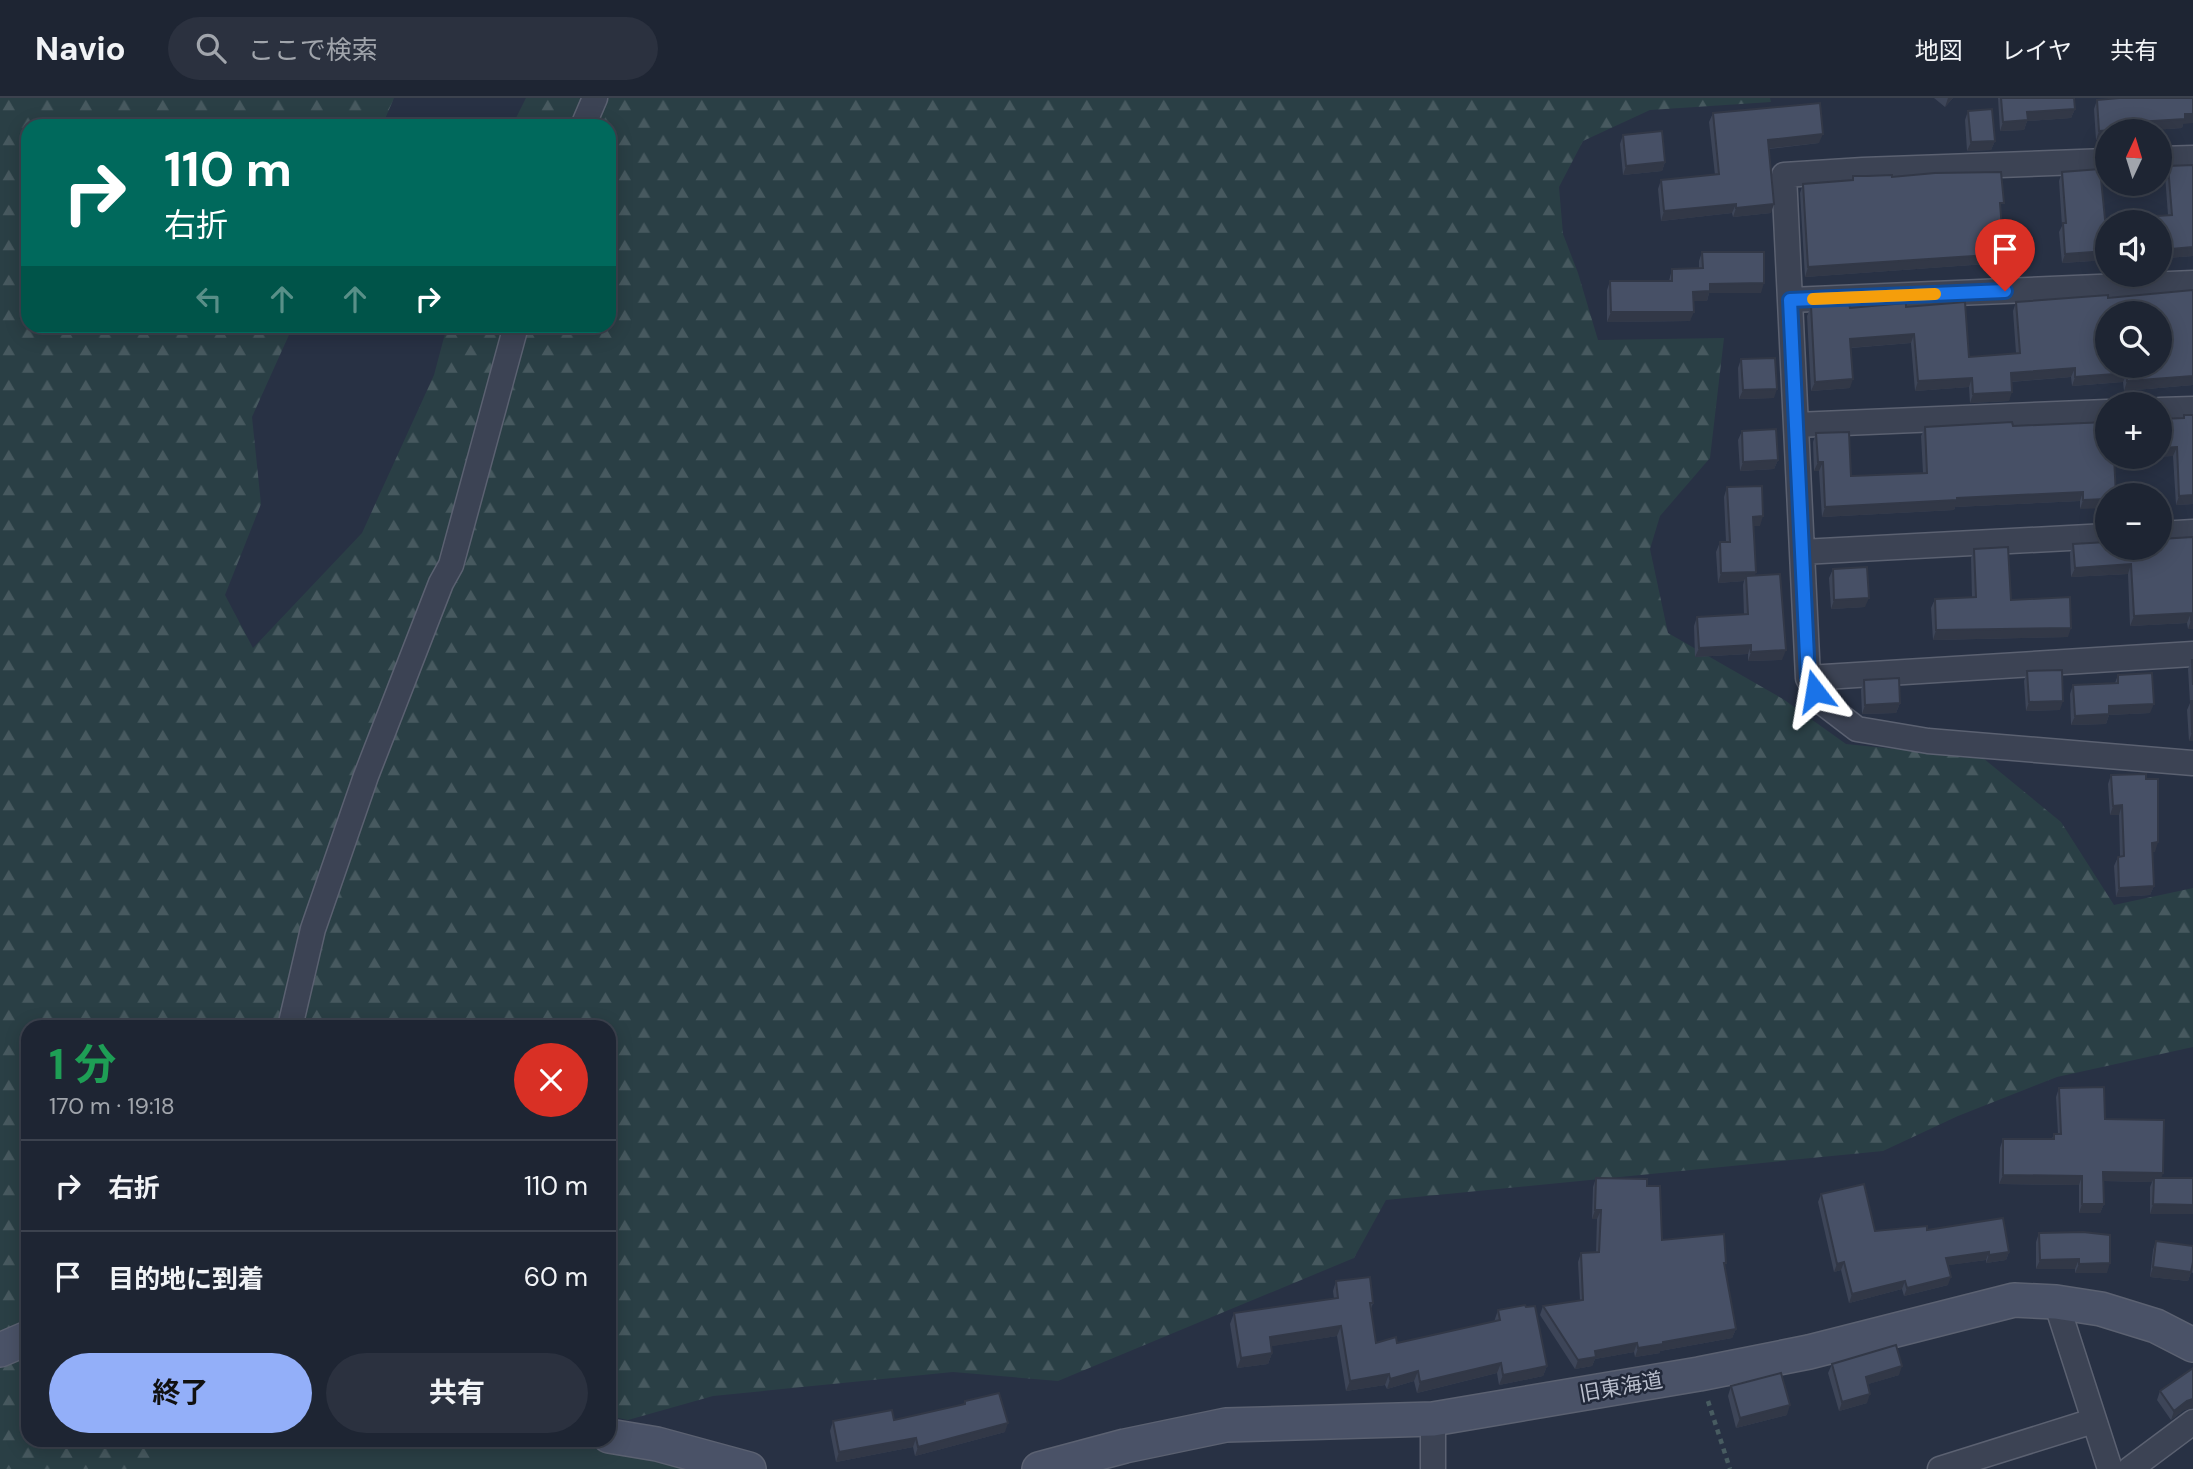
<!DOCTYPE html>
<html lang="ja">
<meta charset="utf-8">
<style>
:root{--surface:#1e2533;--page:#2b313f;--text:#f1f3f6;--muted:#a1a5ac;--line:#3c424e;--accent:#93aff9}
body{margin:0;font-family:"DM Sans","Noto Sans JP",sans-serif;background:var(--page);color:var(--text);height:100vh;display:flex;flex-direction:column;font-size:26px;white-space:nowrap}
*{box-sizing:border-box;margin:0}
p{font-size:23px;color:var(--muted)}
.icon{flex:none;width:38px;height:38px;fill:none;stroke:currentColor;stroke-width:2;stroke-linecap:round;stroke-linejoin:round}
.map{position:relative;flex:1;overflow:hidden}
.panel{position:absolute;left:21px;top:922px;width:595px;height:427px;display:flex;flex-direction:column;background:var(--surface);border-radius:21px;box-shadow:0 4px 18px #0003,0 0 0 2px var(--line)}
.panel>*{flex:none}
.guide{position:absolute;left:21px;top:21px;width:595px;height:214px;border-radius:21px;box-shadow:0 4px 18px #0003,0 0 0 2px var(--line);background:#00695c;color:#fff;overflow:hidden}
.needle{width:46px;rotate:4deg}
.fabs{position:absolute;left:2095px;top:21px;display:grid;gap:14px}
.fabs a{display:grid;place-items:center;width:77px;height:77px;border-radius:50%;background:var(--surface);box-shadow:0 4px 18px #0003,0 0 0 2px var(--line);font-size:35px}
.pin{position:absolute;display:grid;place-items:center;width:60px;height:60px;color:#fff;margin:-72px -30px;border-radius:50% 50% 50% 0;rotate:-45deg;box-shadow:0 0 7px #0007}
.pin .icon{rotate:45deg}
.me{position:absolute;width:77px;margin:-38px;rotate:346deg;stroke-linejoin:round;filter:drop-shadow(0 0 5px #0008)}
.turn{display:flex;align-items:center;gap:24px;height:147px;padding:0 28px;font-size:32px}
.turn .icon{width:91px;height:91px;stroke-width:2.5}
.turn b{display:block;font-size:49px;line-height:60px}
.lanes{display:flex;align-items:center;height:66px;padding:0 28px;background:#0003;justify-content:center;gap:35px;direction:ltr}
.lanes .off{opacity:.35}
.round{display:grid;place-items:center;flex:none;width:74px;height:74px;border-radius:37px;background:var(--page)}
.head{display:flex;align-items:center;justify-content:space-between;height:119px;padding:0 28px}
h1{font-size:42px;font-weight:700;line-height:52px;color:#1e9e55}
.primary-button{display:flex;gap:14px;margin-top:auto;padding:14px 28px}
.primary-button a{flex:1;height:80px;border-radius:42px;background:var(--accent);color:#111;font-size:28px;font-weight:700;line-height:80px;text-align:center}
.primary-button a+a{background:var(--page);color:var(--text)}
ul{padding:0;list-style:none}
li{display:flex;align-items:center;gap:21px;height:91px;padding:0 28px;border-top:2px solid var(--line)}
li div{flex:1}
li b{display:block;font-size:26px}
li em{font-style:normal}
header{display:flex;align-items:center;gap:42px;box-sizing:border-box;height:98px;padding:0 35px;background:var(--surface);border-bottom:2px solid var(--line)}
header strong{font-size:33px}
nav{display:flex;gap:38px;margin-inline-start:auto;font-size:24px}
.search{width:490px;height:63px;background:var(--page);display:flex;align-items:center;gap:18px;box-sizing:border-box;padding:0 24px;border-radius:38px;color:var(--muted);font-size:26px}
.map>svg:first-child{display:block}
</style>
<header>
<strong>Navio</strong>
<div class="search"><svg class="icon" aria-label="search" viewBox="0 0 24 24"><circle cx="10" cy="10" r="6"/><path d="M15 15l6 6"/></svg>ここで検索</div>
<nav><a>地図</a><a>レイヤ</a><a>共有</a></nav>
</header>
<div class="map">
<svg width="2193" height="1371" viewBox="0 0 2193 1371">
<defs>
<pattern id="forest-firs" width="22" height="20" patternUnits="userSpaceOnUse" patternTransform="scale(1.75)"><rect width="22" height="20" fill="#2a3f45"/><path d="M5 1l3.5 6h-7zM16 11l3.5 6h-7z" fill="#47595f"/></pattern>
</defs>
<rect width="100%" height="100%" fill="#283144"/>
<path fill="#2a3f45" d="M148,1342H518L646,1357L710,1371H140Z"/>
<path fill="url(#forest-firs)" d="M0,0H394L382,28H28V228H293L252,319L261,406L225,497L253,550L362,435L434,277L447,228H609V28H512L526,0H1770L1771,4L1650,12L1583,43L1559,89L1563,136L1578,175L1598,242L1724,240L1710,360L1660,418L1650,451L1668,535L1783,601L1846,646L1925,654L1972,651L2061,724L2114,807L2193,790V949L2057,979L1958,1018L1883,1053L1386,1102L1354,1160L1058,1283L953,1274L713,1298L628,1322L609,1318V929H28V1342H154L149,1369L143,1371H0Z"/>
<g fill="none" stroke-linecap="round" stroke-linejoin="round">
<g stroke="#5b6171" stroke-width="27">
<path id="street" d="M583,28L595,0
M2160,61L2193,60
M2107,63L1863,72L1784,77L1808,580L1823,605L1857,631L1928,643L2193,665
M1790,202L2193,185
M2160,312L2193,311
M1796,327L2107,314
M2160,436L2193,434
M1802,454L2107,438
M1808,580L2193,556
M290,929L313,831L366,678L441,485L451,467L516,228
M2056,1204L2110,1371
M1433,1371V1321
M1940,1371L2093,1323
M2130,1371L2193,1324"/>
</g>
<g stroke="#5b6171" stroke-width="36">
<path id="secondary" d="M0,1252L28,1240
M609,1338L657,1346L749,1371
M1039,1371L1125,1348L1226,1327L1433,1321L1699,1276L1809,1254L2014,1202L2056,1204L2101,1211L2156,1228L2193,1247"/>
</g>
<path stroke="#485c61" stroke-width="4.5" stroke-dasharray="5 5" stroke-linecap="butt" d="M1708,1303L1730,1371"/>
<use href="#street" stroke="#3c4354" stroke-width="24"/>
<use href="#secondary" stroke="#4a5267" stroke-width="33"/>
</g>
<path fill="#3d4558" d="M1934,0H1953L1945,9Z
M1998,0H2074L2075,11L2071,20L2027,23L2024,32L2000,33Z
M2097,2L2183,26L2182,30L2137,33H2107V42H2096L2094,11Z
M1968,13L1995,43L1991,52L1967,53L1965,22Z
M1713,15L1819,45L1769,51L1771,115L1733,119L1732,115L1661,123L1658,91L1661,82L1715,77L1709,24Z
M1623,37L1665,64L1662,73L1623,77L1620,46Z
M2168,68L2193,158L2167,160V157L2160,158V124H2107V162L2062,165L2059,134L2062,128L2059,83L2062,74L2105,121L2168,117L2165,77Z
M1853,78L1892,79L2000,114L2004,156L2000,165L1805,179L1800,95L1803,86L1852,83Z
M1702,154L1761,195H1709L1707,203H1693L1690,223L1607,224V192L1610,183H1669L1672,171L1699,170V163Z
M2193,192V287L2124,293L2123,284L2072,288L2071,279L2011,284L2009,303L1970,305L1969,289L1915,293L1911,245L1851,250L1850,290L1811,293L1807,218L1811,208L1850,210L1906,209L1969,259L2016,255L2013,213L2016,204L2108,200Z
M1741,261L1774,300L1739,301L1738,270Z
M2184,317L2193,406L2176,407L2173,358L2114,361L2080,411V403L1955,409L1954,412L1822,419L1819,373H1814L1813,344L1816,335L1851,378L1923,375L1921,338L1925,329L2013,328L2183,320Z
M1742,333L1778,362L1774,371L1740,373L1738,342Z
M1727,389L1760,428H1753L1756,474L1754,478L1782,562L1748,563V556L1695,559L1694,528L1697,519L1744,517L1743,487L1744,483L1718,485L1716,454L1720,444H1726L1724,399Z
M2193,439V531H2188L2187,525L2130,528L2128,476L2071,479L2070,455L2073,446Z
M1974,451L2011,502L2068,539L1933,542L1931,510L1935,501L1972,500L1971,460Z
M1833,471L1865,509L1831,511L1829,480Z
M2192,562H2193V643H2189L2187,612L2190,605L2188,571Z
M2027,573L2060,612L2026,613L2024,583Z
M2118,577L2150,615L2109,617L2106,626L2071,627L2070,596L2073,587L2115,585Z
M1864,582L1900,605L1896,615L1862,616L1861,592Z
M2111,677L2155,754H2152L2154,788L2150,797L2116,799L2114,768L2118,759L2120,758L2119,717H2110L2108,686Z
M2059,990L2105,1021L2161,1080H2193L2150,1116V1089L2152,1084L2103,1083L2104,1106L2100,1115H2079V1087L1999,1086L2000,1050L2003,1041H2052L2054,1036H2058L2056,999Z
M1596,1080L1647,1088L1662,1142L1725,1169L1736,1231L1732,1240L1660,1253V1255L1635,1259L1634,1254L1595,1261L1592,1268L1575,1271L1540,1217L1543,1208L1580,1203L1578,1164L1581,1155L1596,1154L1597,1121H1592L1593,1089Z
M1821,1096L1875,1133L1927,1132L2009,1154L2006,1162L1986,1165V1162L1948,1167V1187L1904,1198L1902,1191L1849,1205L1841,1172L1834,1174L1818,1104Z
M2039,1135L2107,1175H2075V1171H2036V1144Z
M2156,1143L2193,1148V1175L2191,1174L2188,1183L2150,1179L2153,1152Z
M1336,1183L1373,1205L1371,1211L1376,1245H1397L1494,1224L1498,1212L1547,1268L1543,1278L1499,1287L1497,1275L1417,1295L1414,1283L1387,1291L1385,1287L1346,1293L1337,1238L1271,1248L1272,1255L1268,1266L1237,1270L1230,1226L1234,1215L1334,1201L1333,1193Z
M1832,1266L1899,1277L1868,1286L1867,1305L1839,1313L1828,1275Z
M2193,1270V1310L2184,1312L2171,1322L2157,1302L2160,1293Z
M1731,1288L1787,1317L1736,1330L1728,1298Z
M965,1303L1005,1334L915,1358L913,1349L836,1364L830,1333L833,1323L894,1322L963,1307Z"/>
<path fill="#323847" d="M1948,0H1953L1945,9Z
M2075,11L2071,20L2027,23L2024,32L2000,33L2003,24L2027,14Z
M2185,16H2193V25L2183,26L2182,30L2137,33H2107V42H2096L2099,33L2138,24Z
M1823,36L1819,45L1764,51L1768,42Z
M1995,43L1991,52L1967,53L1971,44Z
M1665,64L1662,73L1623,77L1626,68Z
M1736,106L1732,115L1661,123L1664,113Z
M1774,106L1771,115L1733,119L1736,110Z
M2171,148L2167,157L2160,158V149Z
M2193,149V158L2167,160L2171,151Z
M2107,153V162L2062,165L2065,156Z
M2004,156L2000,165L1805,179L1808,169Z
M1764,185L1761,195H1709L1707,203H1690L1693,194L1710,186Z
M1611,214H1694L1690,223L1607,224Z
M1914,236L1911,245L1847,250L1850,241Z
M2075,270L2071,279L2007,284L2011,275Z
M2127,275L2123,284L2072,288L2075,279Z
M2193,278V287L2124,293L2127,283Z
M1972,280L1969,289L1915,293L1918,283Z
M1853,281L1850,290L1811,293L1815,284Z
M1777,291L1774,300L1739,301L1743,292Z
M2012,294L2009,303L1970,305L1973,296Z
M2177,349L2173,358L2110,361L2111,359H2160V350Z
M1778,362L1774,371L1740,373L1743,364Z
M1818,364H1823L1819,373H1814Z
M2083,394L2080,403L1955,409L1954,412L1822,419L1825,409L1957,400Z
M2193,397V406L2176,407L2179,398Z
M2107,401V410L2080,411L2083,402Z
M1763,418L1760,428H1749L1753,419Z
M2131,466L2128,476L2071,479L2075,470Z
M1756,474L1752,483L1746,478L1744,483L1718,485L1721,475Z
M1869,500L1865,509L1831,511L1834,502Z
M2191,515L2187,525L2130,528L2134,518Z
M2193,521V531H2188L2191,522Z
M2071,530L2068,539L1933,542L1936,532Z
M1751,547L1748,556L1695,559L1699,550Z
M1786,552L1782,562L1748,563L1751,554Z
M2063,603L2060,612L2026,613L2029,604Z
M1900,605L1896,615L1862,616L1865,607Z
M2154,606L2150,615L2109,617L2106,626L2071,627L2075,618L2109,608Z
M2192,634H2193V643H2189Z
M2122,707L2119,717H2110L2113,708Z
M2158,744L2155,754H2148L2152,745Z
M2154,788L2150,797L2116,799L2119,790Z
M2103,1074L2163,1075L2160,1084L2154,1080L2152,1084L2100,1083Z
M2003,1077L2082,1078L2079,1087L1999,1086Z
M2082,1106H2104L2100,1115H2079Z
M2153,1106L2193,1107V1116H2150Z
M1595,1112H1601L1597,1121H1592Z
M1989,1154L1986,1162L1943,1168L1946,1160Z
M2009,1154L2006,1162L1986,1165L1989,1157Z
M2079,1161L2075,1171H2036L2040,1162Z
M1844,1164L1841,1172L1834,1174L1837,1166Z
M2110,1165L2107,1175H2075L2079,1166Z
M2153,1169L2191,1174L2188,1183L2150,1179Z
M1951,1179L1948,1187L1904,1198L1907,1190Z
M1905,1183L1902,1191L1849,1205L1852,1196Z
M1341,1228L1337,1238L1266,1249L1270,1239Z
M1736,1231L1732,1240L1660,1253V1255L1635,1259L1638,1250L1663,1244Z
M1637,1245L1634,1254L1595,1261L1592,1268L1575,1271L1578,1262L1595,1253Z
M1272,1255L1268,1266L1237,1270L1241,1260Z
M1501,1265L1497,1275L1417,1295L1420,1284Z
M1547,1268L1543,1278L1499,1287L1503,1277Z
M1902,1268L1899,1277L1862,1288L1866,1279Z
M1418,1273L1414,1283L1387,1291L1390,1281Z
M1389,1276L1385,1287L1346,1293L1350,1283Z
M1870,1296L1867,1305L1839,1313L1842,1304Z
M2193,1301V1310L2184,1312L2171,1322L2174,1313L2187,1303Z
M1790,1307L1787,1317L1736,1330L1740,1320Z
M1008,1325L1005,1334L915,1358L918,1349Z
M916,1340L913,1349L836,1364L839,1354Z"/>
<path fill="#475066" stroke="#323847" stroke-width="2" fill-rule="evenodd" d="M2001,0H2074L2075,11L2027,14L2028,22L2003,24Z
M2119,0H2193V16H2185V21L2138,24V30L2099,33L2097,2Z
M1820,5L1823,36L1768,42L1774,106L1736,110V106L1664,113L1661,82L1719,76L1713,15Z
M1992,11L1995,43L1971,44L1968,13Z
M1662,33L1665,64L1626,68L1623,37Z
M2193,67V149L2171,151V148L2160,149V124H2107V153L2065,156L2063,125H2066L2062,74L2100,71L2105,121L2172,117L2168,68Z
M2001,74L2004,105H2000L2004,156L1808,169L1803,86L1853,82V78H1867L1892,77V79L1935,75Z
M1702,154H1764V185L1710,186V193L1693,194L1694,214H1611L1610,183H1672V171L1703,170Z
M2193,192V278L2127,283V275L2075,279V270L2011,275L2012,294L1973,296L1972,280L1918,283L1914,236L1850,241L1853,281L1815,284L1811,208L1849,205L1850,210L1906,205V209L1965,204L1969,259L2020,255L2016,204L2108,197V200ZM2107,215H2160V268H2107Z
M1775,260L1777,291L1743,292L1741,261Z
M2184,317H2193V397L2179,398L2177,349L2160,350V321L2184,320Z
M2012,324L2013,328L2107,324V359H2114L2116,397H2107V401L2083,402V394L1957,400V402L1825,409L1823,364H1818L1816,335L1849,334L1851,378L1927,375L1925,329Z
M1776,331L1778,362L1743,364L1742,333Z
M1762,388L1763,418L1753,419L1756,474L1721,475L1720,444H1730L1727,389Z
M2193,439V521L2191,522V515L2134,518L2131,466L2075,470L2073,446L2107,444V450H2160V441Z
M2008,449L2011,502L2070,499L2071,530L1936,532L1935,501L1976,499L1974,451Z
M1867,469L1869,500L1834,502L1833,471Z
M1780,476L1786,552L1751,554V547L1699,550L1697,519L1748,516L1746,478Z
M2192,562H2193V587Z
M2062,572L2063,603L2029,604L2027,573Z
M2152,575L2154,606L2109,608V616L2075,618L2073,587L2118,585V577Z
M1899,580L1900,605L1865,607L1864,582Z
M2191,603H2193V634H2192Z
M2146,676V681H2158V744L2152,745L2154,788L2119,790L2118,759L2124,758L2122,707L2113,708L2111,677Z
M2104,989L2105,1021L2164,1022L2163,1075L2103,1074L2104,1106H2082V1078L2003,1077V1041H2054V1036H2061L2059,990Z
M1596,1080L1647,1081V1088H1660L1662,1142L1724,1136L1726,1165H1724L1736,1231L1663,1244V1246L1638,1250L1637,1245L1595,1253L1596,1259L1578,1262L1543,1208L1583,1202L1581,1155L1599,1154L1601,1112H1595Z
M2154,1080H2193V1107L2153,1106Z
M1864,1086L1875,1133L1927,1128V1132L2003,1120L2009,1154L1989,1157V1154L1946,1160L1951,1179L1907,1190L1905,1183L1852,1196L1844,1164L1837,1166L1821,1096Z
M2083,1134L2110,1137V1165L2079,1166V1161L2040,1162L2039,1135Z
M2156,1143L2193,1148V1164L2191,1174L2153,1169Z
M1370,1179L1373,1205H1370L1376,1245L1396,1239L1397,1245L1500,1222L1498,1212L1525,1207L1526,1209L1535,1208L1547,1268L1503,1277L1501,1265L1420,1284L1418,1273L1390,1281L1389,1276L1350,1283L1341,1228L1270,1239L1272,1255L1241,1260L1234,1215L1338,1200L1336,1183Z
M1896,1247L1902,1268L1866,1279L1870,1296L1842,1304L1832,1266Z
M2193,1270V1301L2187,1303L2174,1313L2160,1293Z
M1781,1275L1790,1307L1740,1320L1731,1288Z
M999,1295L1008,1325L918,1349L916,1340L839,1354L833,1323L892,1312L894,1322L965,1306V1303Z"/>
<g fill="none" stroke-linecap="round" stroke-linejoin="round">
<g stroke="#114b97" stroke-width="18">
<path id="route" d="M1815,593L1808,580L1790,202L2005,193"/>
</g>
<use href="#route" stroke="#1a73e8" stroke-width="12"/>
<path stroke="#f59e0b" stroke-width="12" d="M1813,201L1935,196"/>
</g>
<g text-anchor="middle" stroke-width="5" stroke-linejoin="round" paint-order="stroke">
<g font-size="21" fill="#babfcd" stroke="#212839">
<text transform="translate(1621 1289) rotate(-10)" y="7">旧東海道</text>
</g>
</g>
</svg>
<div class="fabs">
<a><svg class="needle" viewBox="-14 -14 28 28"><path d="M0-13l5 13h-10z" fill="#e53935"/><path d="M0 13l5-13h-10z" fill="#a1a5ac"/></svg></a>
<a><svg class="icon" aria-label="sound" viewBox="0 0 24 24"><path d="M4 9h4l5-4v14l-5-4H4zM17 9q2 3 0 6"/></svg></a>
<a><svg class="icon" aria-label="search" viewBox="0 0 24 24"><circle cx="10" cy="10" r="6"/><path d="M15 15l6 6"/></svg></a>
<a>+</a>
<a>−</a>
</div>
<div class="pin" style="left:2005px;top:193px;background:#d93025"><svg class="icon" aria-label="arrive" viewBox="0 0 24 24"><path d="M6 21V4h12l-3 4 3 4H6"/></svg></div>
<svg class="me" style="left:1815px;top:593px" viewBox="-20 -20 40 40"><path d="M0-17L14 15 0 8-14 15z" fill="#1a73e8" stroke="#fff" stroke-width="4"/></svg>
<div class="guide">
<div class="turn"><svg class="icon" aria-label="right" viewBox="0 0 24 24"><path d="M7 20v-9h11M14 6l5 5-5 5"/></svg><div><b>110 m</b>右折</div></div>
<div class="lanes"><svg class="icon off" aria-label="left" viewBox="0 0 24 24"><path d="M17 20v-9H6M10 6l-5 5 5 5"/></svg><svg class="icon off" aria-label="ahead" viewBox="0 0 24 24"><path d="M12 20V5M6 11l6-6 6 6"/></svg><svg class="icon off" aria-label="ahead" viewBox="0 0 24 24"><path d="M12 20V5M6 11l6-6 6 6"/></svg><svg class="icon" aria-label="right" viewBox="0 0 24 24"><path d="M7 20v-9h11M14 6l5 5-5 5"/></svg></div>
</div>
<section class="panel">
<div class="head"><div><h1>1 分</h1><p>170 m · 19:18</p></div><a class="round" style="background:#d93025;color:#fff"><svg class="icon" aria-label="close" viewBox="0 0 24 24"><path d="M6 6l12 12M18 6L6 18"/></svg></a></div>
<ul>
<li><svg class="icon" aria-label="right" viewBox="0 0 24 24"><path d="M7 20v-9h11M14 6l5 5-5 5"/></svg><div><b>右折</b></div><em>110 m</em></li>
<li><svg class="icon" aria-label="arrive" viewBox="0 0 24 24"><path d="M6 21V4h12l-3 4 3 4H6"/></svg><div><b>目的地に到着</b></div><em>60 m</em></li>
</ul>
<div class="primary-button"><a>終了</a><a>共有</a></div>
</section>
</div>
